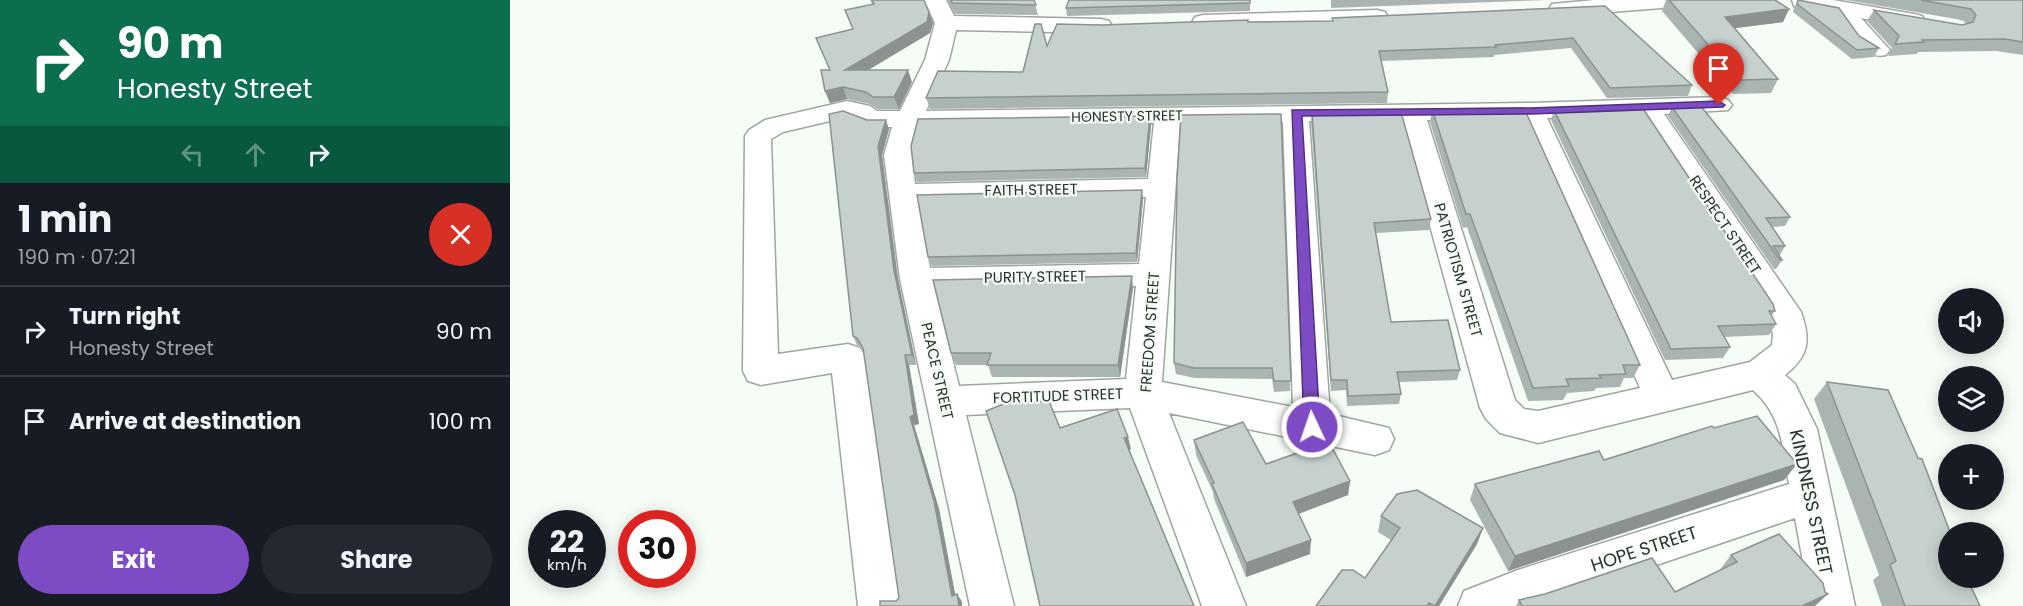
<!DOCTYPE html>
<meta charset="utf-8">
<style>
:root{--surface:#171b24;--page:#242831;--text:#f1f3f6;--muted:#9ea1a6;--line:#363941;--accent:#7d4bc3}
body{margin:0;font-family:Poppins,sans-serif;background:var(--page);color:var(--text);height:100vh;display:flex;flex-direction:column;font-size:22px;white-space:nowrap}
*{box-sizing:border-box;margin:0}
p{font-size:20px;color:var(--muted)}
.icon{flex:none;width:33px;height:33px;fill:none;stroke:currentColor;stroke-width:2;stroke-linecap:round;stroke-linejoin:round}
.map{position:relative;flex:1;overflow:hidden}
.sheet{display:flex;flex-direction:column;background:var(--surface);width:510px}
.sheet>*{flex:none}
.banner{background:#0b6e4f;color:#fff;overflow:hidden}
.fabs{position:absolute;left:1428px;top:288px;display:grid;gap:12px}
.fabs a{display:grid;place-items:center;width:66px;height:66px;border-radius:50%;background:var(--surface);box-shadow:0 3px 15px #0003;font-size:30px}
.speed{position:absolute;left:18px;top:510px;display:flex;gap:12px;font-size:30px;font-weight:700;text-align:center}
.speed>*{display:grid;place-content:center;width:78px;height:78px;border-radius:50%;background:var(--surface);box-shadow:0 3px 15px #0003;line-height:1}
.speed small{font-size:15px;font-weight:400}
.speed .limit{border:9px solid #d22;background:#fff;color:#111}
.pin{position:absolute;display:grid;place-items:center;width:51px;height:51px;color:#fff;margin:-62px -26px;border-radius:50% 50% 50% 0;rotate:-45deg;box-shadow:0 0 6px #0007}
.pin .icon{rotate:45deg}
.me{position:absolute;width:66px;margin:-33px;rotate:357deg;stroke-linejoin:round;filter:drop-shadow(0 0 4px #0008)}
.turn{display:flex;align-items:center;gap:21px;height:126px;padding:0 18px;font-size:27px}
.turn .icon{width:78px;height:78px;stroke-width:2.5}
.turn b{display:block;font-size:42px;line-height:51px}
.lanes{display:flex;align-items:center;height:57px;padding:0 18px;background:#0003;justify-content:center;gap:30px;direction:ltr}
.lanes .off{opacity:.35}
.round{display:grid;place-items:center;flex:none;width:63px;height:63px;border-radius:32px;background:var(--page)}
.head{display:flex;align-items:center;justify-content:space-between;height:102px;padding:0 18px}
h1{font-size:36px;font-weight:700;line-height:45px}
.cta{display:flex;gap:12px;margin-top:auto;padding:12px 18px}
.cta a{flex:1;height:69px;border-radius:36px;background:var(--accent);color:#fff;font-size:24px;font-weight:700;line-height:69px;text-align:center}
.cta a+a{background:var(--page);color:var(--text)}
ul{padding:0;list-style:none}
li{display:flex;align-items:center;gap:18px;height:90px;padding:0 18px;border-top:2px solid var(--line)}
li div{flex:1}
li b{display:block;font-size:22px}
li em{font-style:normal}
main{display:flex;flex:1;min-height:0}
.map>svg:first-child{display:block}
</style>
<main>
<section class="sheet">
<div class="banner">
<div class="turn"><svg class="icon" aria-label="right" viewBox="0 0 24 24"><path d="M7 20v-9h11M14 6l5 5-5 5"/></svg><div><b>90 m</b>Honesty Street</div></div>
<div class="lanes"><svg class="icon off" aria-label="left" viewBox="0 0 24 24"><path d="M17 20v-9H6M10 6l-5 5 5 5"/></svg><svg class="icon off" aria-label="ahead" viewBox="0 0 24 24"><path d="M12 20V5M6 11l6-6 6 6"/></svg><svg class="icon" aria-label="right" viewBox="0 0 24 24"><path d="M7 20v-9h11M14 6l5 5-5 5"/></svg></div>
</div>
<div class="head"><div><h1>1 min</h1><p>190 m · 07:21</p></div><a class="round" style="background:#d93025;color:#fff"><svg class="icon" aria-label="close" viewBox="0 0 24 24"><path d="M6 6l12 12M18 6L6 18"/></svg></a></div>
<ul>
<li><svg class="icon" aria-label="right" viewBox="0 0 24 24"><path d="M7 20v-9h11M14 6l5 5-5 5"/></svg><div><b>Turn right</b><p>Honesty Street</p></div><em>90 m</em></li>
<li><svg class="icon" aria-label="arrive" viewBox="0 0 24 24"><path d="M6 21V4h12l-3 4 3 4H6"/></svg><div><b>Arrive at destination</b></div><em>100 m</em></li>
</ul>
<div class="cta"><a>Exit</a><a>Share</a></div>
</section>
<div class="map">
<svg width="1513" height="606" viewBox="0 0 1513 606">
<rect width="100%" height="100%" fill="#f5fdf6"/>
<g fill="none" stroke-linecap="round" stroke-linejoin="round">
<g stroke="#9fa6a0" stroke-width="3">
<path id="minor" d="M414,0H436L444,16L591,19L599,21L602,26L599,31L591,33L446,30L439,60L416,111L1021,103L1209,97L1218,100L1222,105L1218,110L1154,114L1291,312C1301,340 1299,356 1275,375L1285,384L1307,429L1345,606H1301L1285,518L1026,606H948L954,591L1008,570L1279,484C1272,447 1273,417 1243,390L1028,443L990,433L976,419L970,408L891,120L799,121L820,414L879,428L884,439L879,450L865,455L659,413L736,606H692L620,408L456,415L504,606H460L390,279L374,155L382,127H361L337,117L273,132L261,139L268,354L338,344L350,348L356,357L392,606H348L322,373L251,385L238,381L233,371L235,136L239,130L255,120L337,101L360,106L367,111H390L415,60L425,23ZM1129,115L1258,314L1263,334L1262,345L1240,362L1162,380L1037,118ZM1012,119L1130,388L1028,411L1014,409L1005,400L917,120ZM773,122L783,407L652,382L670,123ZM644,123L638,179L405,184L402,155L409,126ZM636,197L629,264L420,268L408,202ZM626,286L616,379L449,386L425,290Z
M1085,0H1188L1185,5L1177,6L1050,16L1042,14L1039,9L1042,4Z
M1282,0H1323L1404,14L1412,16L1415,21L1412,26L1404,28L1351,18L1380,50L1376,55C1353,61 1336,31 1326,14L1284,6Z
M867,10L875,12L878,17L875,22L693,29L685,27L682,22L685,17L693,15Z"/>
</g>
<use href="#minor" fill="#fff" fill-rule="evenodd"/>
</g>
<path fill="#aab4b1" d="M360,0H414L423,23L420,33L358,70L402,82L389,109H368L360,104L337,99L320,103L315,91L320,70L343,29L362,4Z
M437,0H524L528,15L445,14Z
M559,0H740V11L557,16L556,8Z
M821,0H1037L821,8Z
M1156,0H1265L1279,9L1273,22L1225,28L1268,79L1261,93L1223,94L1152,11Z
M1288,0L1369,48L1364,57L1342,59L1283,12L1284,8Z
M1336,0H1513V55L1486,51L1408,52L1407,54L1378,56L1382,48L1357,21L1364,10L1452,25L1456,24L1454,21L1446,19Z
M1095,6L1182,85L1178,96L1097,98L1061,48L984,55V57L871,61L878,92L877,103L420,109L416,98L513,72L537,46L592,25L822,21V18Z
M1162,107L1280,217L1275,226L1262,227L1275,246L1270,255H1268L1272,260L1266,269H1264L1158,116Z
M922,109L1130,365L1123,378H1114L1110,387L1086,388L1084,391L1057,393L1053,400L1018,401L957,227L953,228L920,122Z
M1044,110L1265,311L1261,316L1266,324L1259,335L1214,337L1220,347L1213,358L1155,360L1041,120Z
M802,113L921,219L919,230L866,233L881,322L950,370L947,380L889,382L891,394L889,404L837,406L836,390L821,391L801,123Z
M319,114L379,129L372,155L388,279L406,365H399L409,424L404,425L429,509L445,595L447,594L452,602V606H370L386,601L389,598L354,350L352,347L347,345L343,336Z
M771,114L780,391L764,392L762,379L685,378L666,374L664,363Z
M641,125L636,177L407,182L404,173Z
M633,199L627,262L422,266L418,257Z
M623,288L610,377H482L478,365H446L441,353Z
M1317,382L1438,578L1470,606H1372L1363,580L1369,575L1304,399Z
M1204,428L1287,464L1274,480L998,571L960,500L965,484L1094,460Z
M684,440L756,464L840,481L838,495L789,514L800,554L736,577L704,499L703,492L686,455Z
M871,516L973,528L967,544L929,606H806L855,578L881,540L868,532Z
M1221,555L1305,606H1006L1009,600L1165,592L1209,571Z"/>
<path fill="#8b9290" d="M1279,9L1273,22L1210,30L1215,17Z
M419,12L423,23L420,33L340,81L335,70Z
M398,70L402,82L389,109L384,97Z
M333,87L337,99L320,103L315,91Z
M640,116L641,125L636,177L635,168Z
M376,120L379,129L372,155L388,279L406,365L402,355L384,270L368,146Z
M632,190L633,199L627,262L626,253Z
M622,276L623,288L610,377L608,365Z
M395,355L399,365L409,424L404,425L429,509L447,604L442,596L400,417Z
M618,437L621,449L617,451L614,438Z
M1287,464L1274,480L998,571L1005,556Z
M840,481L838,495L782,516L783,502Z
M973,528L967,544L929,606H925Z
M801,540L800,554L736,577V563Z
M447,594L452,602V606H449Z
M1318,594L1305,606H1292Z"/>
<path fill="#c6d1ce" stroke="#8b9290" stroke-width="1.5" d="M362,0H414L419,12L417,22L335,70H398L384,97H363L356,92L333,87L315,91L311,70H320L306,38L343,29L335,10L364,4Z
M441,0H524L526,5L442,3Z
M559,0H740V3L556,8Z
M1159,0H1265L1279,9L1215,17L1268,79L1229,80Z
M1288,0L1329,8L1349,36L1369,48L1347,50L1287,4Z
M1411,0H1513V42L1495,39L1412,40L1414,42L1385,44L1389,36L1364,10L1452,25L1463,22L1466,15L1461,9Z
M1095,6L1182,85L1100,88L1063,38L985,45L986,47L869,51L878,92L416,98L428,71L513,72L525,24H531L537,46L547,24L592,25L738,20V22L823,21L822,18Z
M1190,105L1280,217L1256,218L1275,246H1263L1272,260H1270L1162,107Z
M1132,107L1263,304L1265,311H1259L1266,324L1208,326L1220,347L1161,349L1044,110Z
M1014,108L1130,365H1113L1116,374L1089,375L1091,378L1056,379L1059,386L1023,388L960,214H956L922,109Z
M333,111L357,120H376L368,146L384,270L402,355H395L404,415L400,417L424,501L442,596L447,594L449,606H370V601H386L389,598L353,348L347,338L343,336L319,114Z
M891,112L921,219L864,223L881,322L938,320L950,370L887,372L891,394L838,396L837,380H821L802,113Z
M771,114L781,381H764L762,368H684L664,363L667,178L671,115Z
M640,116L635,168L404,173L401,146L408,119Z
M632,190L626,253L418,257L407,195Z
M622,276L608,365H477L481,353H441L423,280Z
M1317,382L1378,390L1408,458L1412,459L1440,532H1438V578H1457L1470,606H1395L1380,565L1386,561Z
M539,401L550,428L607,409L618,437L614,438L684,606H530L505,495L476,411L496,403Z
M1247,416L1287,464L1005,556L965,484L1089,451L1094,460L1202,426L1204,428Z
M733,422L756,464L819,442L840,481L783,502L801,540L736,563L702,484L704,483L684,440Z
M907,490L973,528L925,606L919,603L917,606H806L832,570H843L855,578L890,528L871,516L887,494Z
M1269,534L1313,583L1315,592L1318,594L1292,606H1012L1009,600L1035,594L1142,558L1165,592L1227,562L1221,555Z"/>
<path fill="#7d4bc3" stroke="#51317f" stroke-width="1.5" d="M1209,101L1215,105L1213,107L1021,114L792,116L810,427L808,432L802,434L797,432L794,427L782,110L1021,108Z"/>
<g text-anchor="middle" stroke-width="4.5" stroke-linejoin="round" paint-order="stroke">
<g font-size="14" fill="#2d302e" stroke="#f5fdf6">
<text transform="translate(617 116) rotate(-1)" y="5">HONESTY STREET</text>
</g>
<g font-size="15" fill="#2d302e" stroke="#f5fdf6">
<text transform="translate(521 190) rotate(-1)" y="5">FAITH STREET</text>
<text transform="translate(1215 225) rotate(56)" y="5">RESPECT STREET</text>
<text transform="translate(948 270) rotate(74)" y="5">PATRIOTISM STREET</text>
<text transform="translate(525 277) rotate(-1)" y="5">PURITY STREET</text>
<text transform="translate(640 332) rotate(-86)" y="5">FREEDOM STREET</text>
<text transform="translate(427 371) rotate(77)" y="5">PEACE STREET</text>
<text transform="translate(548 396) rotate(-2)" y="5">FORTITUDE STREET</text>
</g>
<g font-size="18" fill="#2d302e" stroke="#f5fdf6">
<text transform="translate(1301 502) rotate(78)" y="6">KINDNESS STREET</text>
<text transform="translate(1134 549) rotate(-18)" y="6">HOPE STREET</text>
</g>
</g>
</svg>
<div class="fabs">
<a><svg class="icon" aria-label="sound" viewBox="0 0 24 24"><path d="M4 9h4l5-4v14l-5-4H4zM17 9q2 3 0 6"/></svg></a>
<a><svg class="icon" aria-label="layers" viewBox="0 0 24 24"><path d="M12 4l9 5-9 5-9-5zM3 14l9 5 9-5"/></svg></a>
<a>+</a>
<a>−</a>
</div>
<div class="speed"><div>22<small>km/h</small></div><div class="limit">30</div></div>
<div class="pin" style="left:1209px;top:105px;background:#d93025"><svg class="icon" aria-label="arrive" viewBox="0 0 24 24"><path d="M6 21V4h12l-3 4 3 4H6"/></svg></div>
<svg class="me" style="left:802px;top:427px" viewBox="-20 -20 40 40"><circle r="17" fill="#7d4bc3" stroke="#fff" stroke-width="3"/><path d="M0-11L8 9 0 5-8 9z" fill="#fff"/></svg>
</div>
</main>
